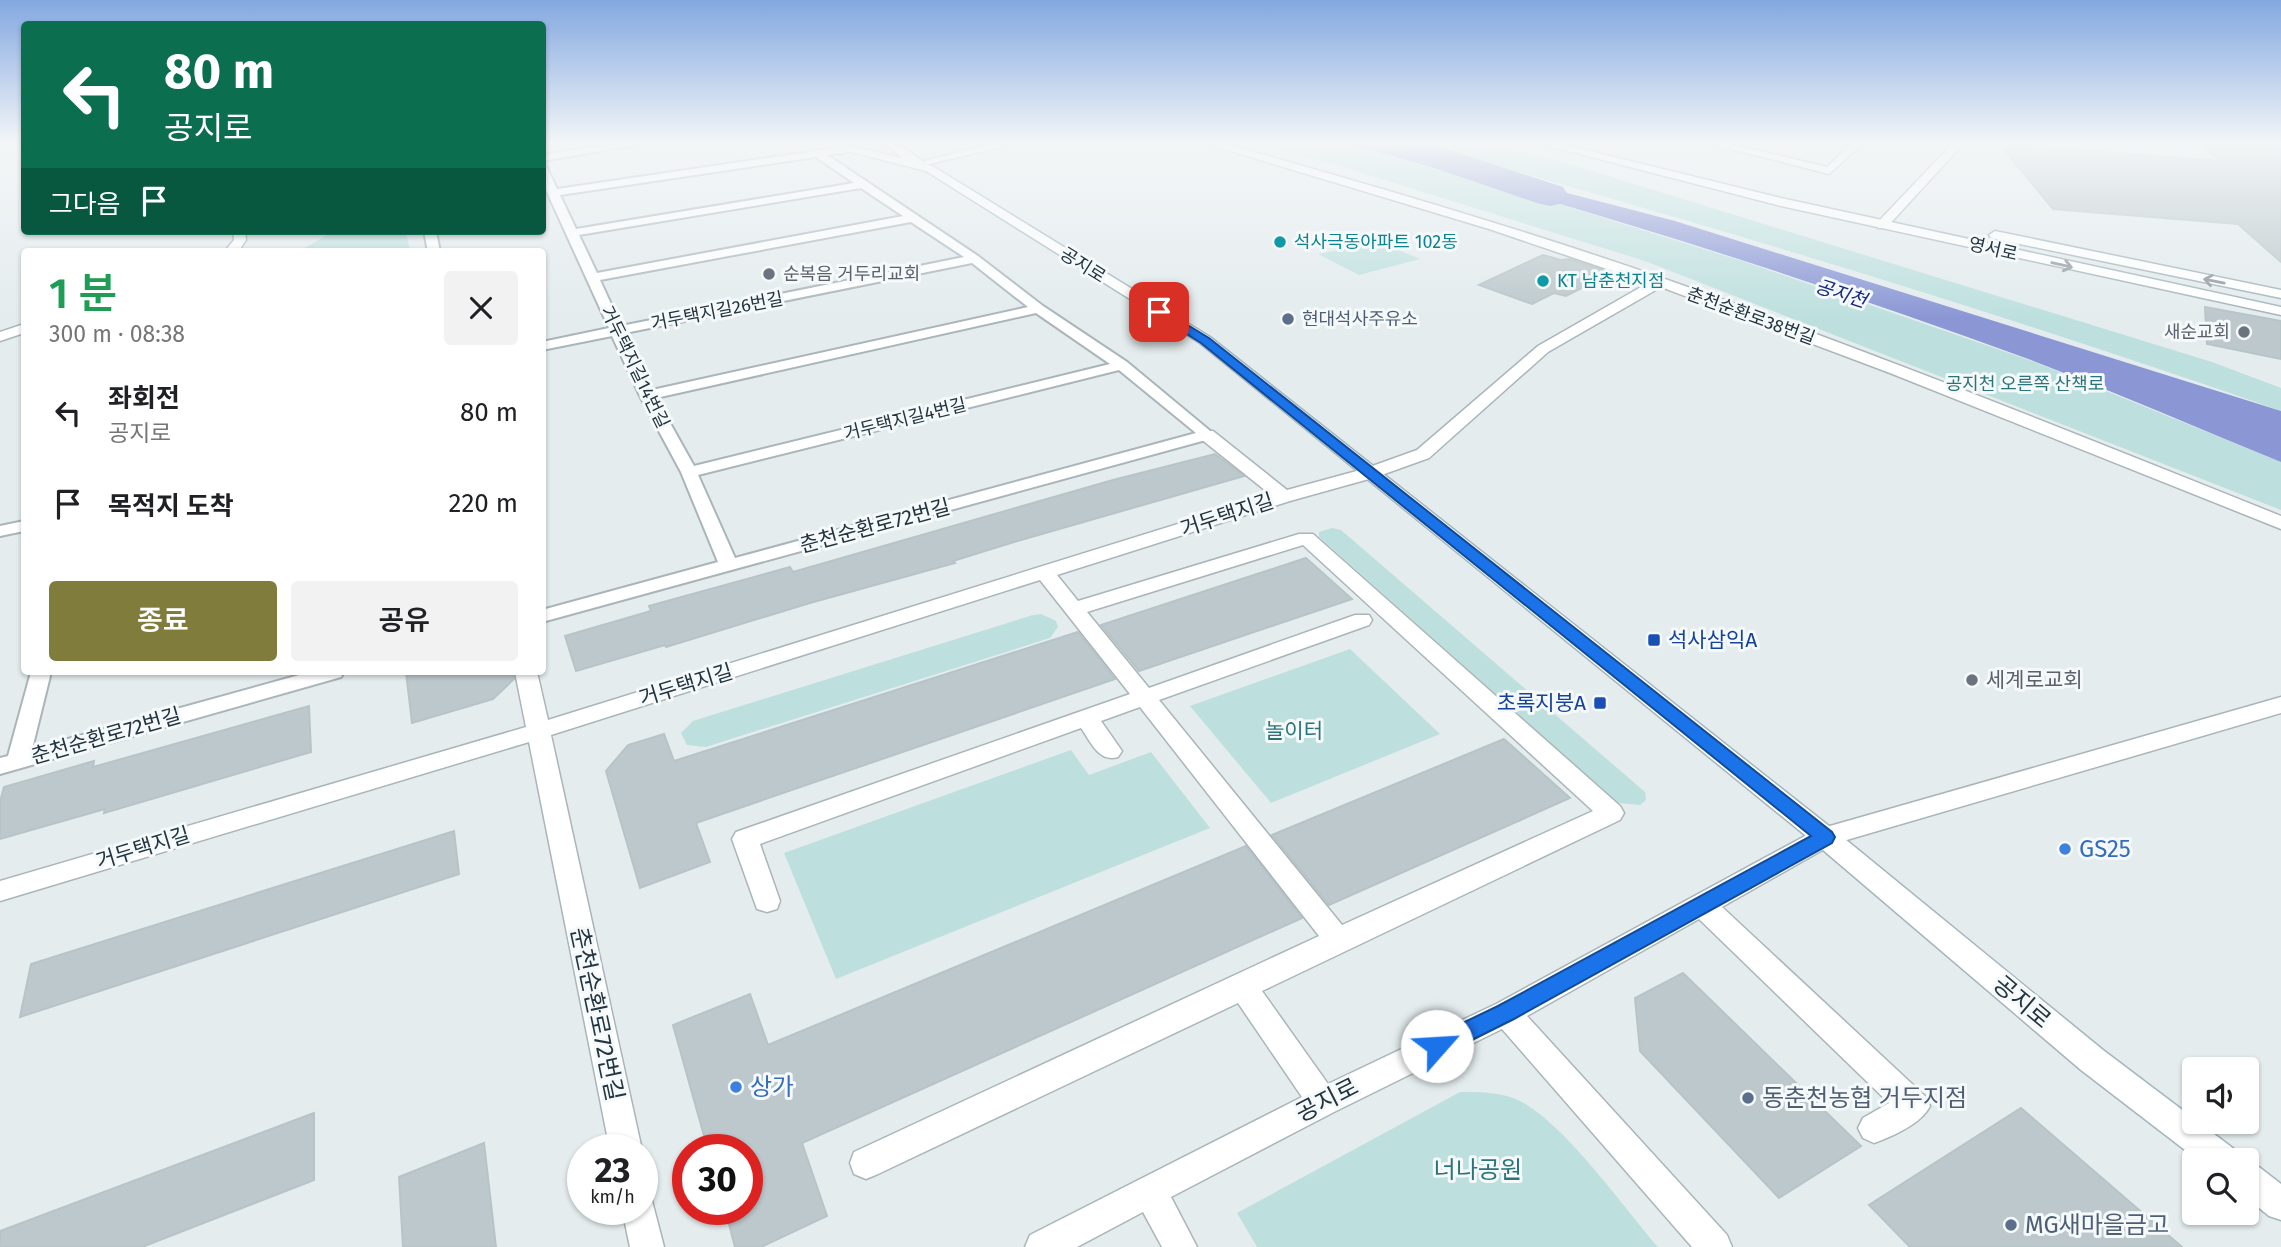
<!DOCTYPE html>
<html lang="ko">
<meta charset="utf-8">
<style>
:root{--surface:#fff;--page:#f2f2f2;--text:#202124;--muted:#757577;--accent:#807c3c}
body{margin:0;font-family:"Fira Sans","Noto Sans KR",sans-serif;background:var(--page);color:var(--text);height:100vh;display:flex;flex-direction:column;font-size:26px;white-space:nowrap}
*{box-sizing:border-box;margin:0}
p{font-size:23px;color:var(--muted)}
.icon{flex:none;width:38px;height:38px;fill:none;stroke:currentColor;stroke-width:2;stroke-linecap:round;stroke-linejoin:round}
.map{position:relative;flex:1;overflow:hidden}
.sheet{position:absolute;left:21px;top:248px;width:525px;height:427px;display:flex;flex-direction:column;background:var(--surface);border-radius:7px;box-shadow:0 2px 5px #0004}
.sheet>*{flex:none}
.hud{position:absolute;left:21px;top:21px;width:525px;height:214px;border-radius:7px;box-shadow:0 2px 5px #0004;background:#0b6e4f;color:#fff;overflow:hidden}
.tools{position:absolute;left:2182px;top:1057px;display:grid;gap:14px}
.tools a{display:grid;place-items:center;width:77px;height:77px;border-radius:7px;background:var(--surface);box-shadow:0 2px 5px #0004;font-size:35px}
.speed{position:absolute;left:567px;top:1134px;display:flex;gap:14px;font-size:35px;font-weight:700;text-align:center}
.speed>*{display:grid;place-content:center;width:91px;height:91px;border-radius:50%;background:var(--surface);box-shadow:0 2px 5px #0004;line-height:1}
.speed small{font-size:18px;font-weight:400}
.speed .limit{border:10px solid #d22;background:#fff;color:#111}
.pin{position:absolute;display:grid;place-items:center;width:60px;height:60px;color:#fff;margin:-30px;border-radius:14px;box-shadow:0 4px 10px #0006}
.me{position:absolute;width:77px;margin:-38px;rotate:64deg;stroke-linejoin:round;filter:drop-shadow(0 0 5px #0008)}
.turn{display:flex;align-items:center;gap:24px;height:147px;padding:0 28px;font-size:32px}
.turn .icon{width:91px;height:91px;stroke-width:2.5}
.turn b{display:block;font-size:49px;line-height:60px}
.then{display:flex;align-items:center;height:66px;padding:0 28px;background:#0003;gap:14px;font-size:26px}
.round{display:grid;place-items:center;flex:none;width:74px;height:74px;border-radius:7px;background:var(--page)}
.overview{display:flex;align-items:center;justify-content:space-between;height:119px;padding:0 28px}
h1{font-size:42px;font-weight:600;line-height:52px;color:#1e9e55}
.button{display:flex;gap:14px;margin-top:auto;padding:14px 28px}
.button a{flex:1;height:80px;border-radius:7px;background:var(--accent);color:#fff;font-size:28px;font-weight:600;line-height:80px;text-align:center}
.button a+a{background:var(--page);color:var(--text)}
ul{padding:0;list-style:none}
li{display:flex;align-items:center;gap:21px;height:91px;padding:0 28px}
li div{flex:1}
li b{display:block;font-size:26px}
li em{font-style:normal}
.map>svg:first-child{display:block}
</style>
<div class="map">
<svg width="2281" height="1247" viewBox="0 0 2281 1247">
<rect width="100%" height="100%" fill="#e4ecee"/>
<path fill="#bde0de" d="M1253,143H1344L1486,181L1748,263L2032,361L2281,462V510L1645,261L1333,164Z
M1416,143H1488L1566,163L2212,362L2281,388V411C1996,311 1707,224 1416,143Z
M333,231H406L410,252H292L305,248Z
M1379,242L1420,259L1359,275L1318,254Z
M1332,528L1341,530L1645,792L1646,800L1640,805L1618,803L1319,537V532Z
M1041,614L1056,621L1058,627L1050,638L706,747L687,745L681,733L693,721L1033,615Z
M1350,649L1440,734L1271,803L1190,706Z
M1071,750L1089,775L1151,752L1210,828L836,979L784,853Z
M1460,1092C1478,1092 1496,1092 1513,1098C1558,1114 1625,1209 1658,1247H1257L1237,1213Z"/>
<path fill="#8b97d5" d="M1344,143H1374L1675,221L2281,411V462C2198,428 2115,392 2031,360C1806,277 1576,205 1344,143Z"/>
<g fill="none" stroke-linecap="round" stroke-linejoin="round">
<path fill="#8b97d5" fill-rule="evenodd" d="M1378,143H1428L1563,187L1568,195L1563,203L1550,206L1537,203L1382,150Z"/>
</g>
<path fill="#bcc8cc" stroke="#b6c4c8" stroke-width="2" d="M2199,143H2281V262L2238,224L2053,209L1999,144L2221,161Z
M1543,255L1561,260L1569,259L1612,273L1566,296L1554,293L1532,304L1479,285Z
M2205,307L2281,321V359L2207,344Z
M1215,454L1244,476L1014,542L953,561L955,563L810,603L666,647L665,645L576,671L565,636L651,611L649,606L790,567L793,572L1113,480Z
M1306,558L1352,599L1139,671L1101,625Z
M1078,632L1115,679L696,823L710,862L640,888L606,771L628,745L664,734L674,761Z
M406,672H513L514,679L493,699L412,723Z
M309,706L311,752L104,813L105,809L0,839V802L4,787L94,761L93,767Z
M1504,739L1570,798L1329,905L1272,835Z
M454,831L459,874L20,1017L31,964Z
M1246,846L1302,918L802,1143L827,1216L761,1247H735L725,1209H747V1150H708L673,1025L750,994L768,1045Z
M1683,973L1861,1146L1779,1198L1640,1051L1635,998Z
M2021,1108L2182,1247H1910L1869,1205Z
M314,1113V1180L142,1247H0V1231Z
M484,1143L496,1247H403L399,1177Z"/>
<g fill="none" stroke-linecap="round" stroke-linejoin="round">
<g stroke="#aab5ba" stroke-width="4">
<path id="lane" d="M619,143H647L542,161V155Z
M843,147L848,150L847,152L827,155L978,256L1043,306L1127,362L1215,435L1213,438L542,622V610L718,562L681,472L640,396L612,336L542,350V342L609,328L542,181V165L547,168L557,189ZM816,157L854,183L576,229L560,195ZM861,188L903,216L597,273L579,235ZM911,222L964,257L621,326L600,280ZM972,263L1028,307L652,390L625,333ZM1036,313L1110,364L694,466L656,398ZM1119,370L1196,433L735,558L698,475Z
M424,231H436L440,252H428Z
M24,521V531L0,536V526Z
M31,672H51L32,749L310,672H344L341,677L0,774V758L8,756Z"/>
</g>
<g stroke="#aab5ba" stroke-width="3">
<path id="street" d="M996,143H1018L917,167L911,164Z
M1204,143H1222C1371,185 1519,228 1665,279C1872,352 2077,434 2281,516V529L1890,373L1661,287L1548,352L1429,458L1376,477L1290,501L1057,575L1078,601L1299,534H1313L1620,806L1624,813L1620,820L1262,991L1328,1084L1496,1004L1816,830L2281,697V713L1833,844L1722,907L1925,1096L1930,1106C1921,1124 1893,1136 1874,1143L1863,1138L1858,1128L1863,1118L1889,1103L1699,919L1527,1016L1727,1235L1732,1247H1692L1502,1029L1334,1112L1171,1197L1197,1247H1162L1143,1212L1077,1247H1025L1030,1235L1302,1097L1238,1003L878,1174L866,1179L854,1174L850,1163L854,1152L1319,936L1140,707L1101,721L1122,751L1118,757C1099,763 1091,742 1081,728L760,844L780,901L777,909L767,912L757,909L732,839L736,832L1130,694L1040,580L551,735L642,1150H610L529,742L0,901V881L526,727L515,672H537L548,720L1271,495L1201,439L1199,435L1201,431H1213L1287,490L1364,469L1417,450L1538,346L1648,283L1489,229ZM1303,545L1593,811L1342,925L1159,700L1369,625L1372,620L1369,615H1355L1149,688L1087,612Z
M1707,143H1727L1827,167L1852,143H1864L1829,174Z
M1953,143H1964L1886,228H1878V222Z
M233,231H245L246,240L238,252H224L234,240Z
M24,324V333L0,341V332Z
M642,1194L651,1197L664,1247H630L622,1209H642Z"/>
</g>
<g stroke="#a5b5bd" stroke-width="3">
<path id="secondary" d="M816,143H837L902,158L885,143C905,143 915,159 934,167L1210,337L1834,830L2103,1050L2234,1149L2239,1160H2198L2081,1070L1816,844L1200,343L926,171Z
M1537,143H1557L1781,198L2281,307V315L1781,206Z
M1995,231L2281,290V298L1991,238L1989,235Z
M2247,1162L2259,1167L2281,1184V1220L2269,1216L2247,1198Z"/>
</g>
<use href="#lane" fill="#fff" fill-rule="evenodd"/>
<use href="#street" fill="#fff" fill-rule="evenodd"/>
<use href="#secondary" fill="#fff" fill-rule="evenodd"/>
</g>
<defs><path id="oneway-shaft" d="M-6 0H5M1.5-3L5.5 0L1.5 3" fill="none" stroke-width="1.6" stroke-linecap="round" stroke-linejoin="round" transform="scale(1.75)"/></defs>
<g stroke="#919aa0">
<use href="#oneway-shaft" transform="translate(2062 265) rotate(13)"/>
<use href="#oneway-shaft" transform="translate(2214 281) rotate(-169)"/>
</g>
<linearGradient id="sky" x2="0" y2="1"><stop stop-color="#83a8e0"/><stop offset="0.45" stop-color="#f3f6f7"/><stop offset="1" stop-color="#f3f6f7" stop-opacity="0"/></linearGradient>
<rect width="2281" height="318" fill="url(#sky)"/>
<path fill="#1a73e8" stroke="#114b97" stroke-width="2" d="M1155,310H1163L1209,338L1832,832L1835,837L1832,843L1514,1019L1446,1053L1437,1056L1429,1053L1426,1046L1429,1039L1498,1006L1811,836L1201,343L1155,314Z"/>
<g fill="#0f9aa8" stroke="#f5f9fa" stroke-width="2.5">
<circle cx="1280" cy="242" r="7"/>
<circle cx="1543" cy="281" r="7"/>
</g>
<g fill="#6b7280" stroke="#f5f9fa" stroke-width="2.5">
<circle cx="769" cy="274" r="7"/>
<circle cx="2244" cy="332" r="7"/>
<circle cx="1972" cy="680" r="7"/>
</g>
<g fill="#5c6f8a" stroke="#f5f9fa" stroke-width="2.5">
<circle cx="1288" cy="319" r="7"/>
<circle cx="1748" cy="1098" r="7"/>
<circle cx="2011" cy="1225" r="7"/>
</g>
<g fill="#1a4fb4" stroke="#f5f9fa" stroke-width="2.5">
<rect x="1647" y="633" width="14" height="14" rx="3.5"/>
<rect x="1593" y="696" width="14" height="14" rx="3.5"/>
</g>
<g fill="#3f7fe0" stroke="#f5f9fa" stroke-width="2.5">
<circle cx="2065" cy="849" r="7"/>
<circle cx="736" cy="1087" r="7"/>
</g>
<g text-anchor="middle" stroke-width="6" stroke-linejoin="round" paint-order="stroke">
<g font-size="18" fill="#0d838f" stroke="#f5f9fa" text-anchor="start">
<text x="1294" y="248">석사극동아파트 102동</text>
<text x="1557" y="287">KT 남춘천지점</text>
</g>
<g font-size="18" fill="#233541" stroke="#f5f9fa">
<text transform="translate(1993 249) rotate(13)" y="6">영서로</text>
<text transform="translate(1083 265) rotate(32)" y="6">공지로</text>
<text transform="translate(717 311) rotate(-11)" y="6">거두택지길26번길</text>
<text transform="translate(1751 316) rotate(20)" y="6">춘천순환로38번길</text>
<text transform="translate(635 367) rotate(64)" y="6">거두택지길14번길</text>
<text transform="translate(905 419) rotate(-14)" y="6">거두택지길4번길</text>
</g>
<g font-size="18" fill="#5b616d" stroke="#f5f9fa" text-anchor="start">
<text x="783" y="280">순복음 거두리교회</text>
<text x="2230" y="338" text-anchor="end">새순교회</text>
</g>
<g font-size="18" fill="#4e5e75" stroke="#f5f9fa" text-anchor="start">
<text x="1302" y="325">현대석사주유소</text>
</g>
<g font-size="18" fill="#2b747a" stroke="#f5f9fa">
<text x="2025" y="390">공지천 오른쪽 산책로</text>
</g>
<g font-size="19" font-style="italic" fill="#1a2980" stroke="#f5f9fa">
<text transform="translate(1841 293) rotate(18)" y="7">공지천</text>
</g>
<g font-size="21" fill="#233541" stroke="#f5f9fa">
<text transform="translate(1227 515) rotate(-18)" y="7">거두택지길</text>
<text transform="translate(875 526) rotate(-15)" y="7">춘천순환로72번길</text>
<text transform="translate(686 685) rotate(-17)" y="7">거두택지길</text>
<text transform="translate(106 736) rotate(-16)" y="7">춘천순환로72번길</text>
<text transform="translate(143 848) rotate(-17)" y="7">거두택지길</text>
</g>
<g font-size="21" fill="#164399" stroke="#f5f9fa" text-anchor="start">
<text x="1668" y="647">석사삼익A</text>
<text x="1586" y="710" text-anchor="end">초록지붕A</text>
</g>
<g font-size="21" fill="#5b616d" stroke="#f5f9fa" text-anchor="start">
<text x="1986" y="687">세계로교회</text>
</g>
<g font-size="21" fill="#2b747a" stroke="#f5f9fa">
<text x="1294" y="738">놀이터</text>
</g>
<g font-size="24" fill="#366cbe" stroke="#f5f9fa" text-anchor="start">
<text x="2079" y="857">GS25</text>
<text x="750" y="1095">상가</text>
</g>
<g font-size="24" fill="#233541" stroke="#f5f9fa">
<text transform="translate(2022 1002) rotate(40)" y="8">공지로</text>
<text transform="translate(597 1014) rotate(78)" y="8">춘천순환로72번길</text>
<text transform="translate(1327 1100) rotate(-27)" y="8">공지로</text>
</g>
<g font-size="24" fill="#4e5e75" stroke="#f5f9fa" text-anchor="start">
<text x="1762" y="1106">동춘천농협 거두지점</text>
<text x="2025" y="1233">MG새마을금고</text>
</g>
<g font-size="24" fill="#2b747a" stroke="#f5f9fa">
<text x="1478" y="1178">너나공원</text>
</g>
</g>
</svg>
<div class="tools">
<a><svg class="icon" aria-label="sound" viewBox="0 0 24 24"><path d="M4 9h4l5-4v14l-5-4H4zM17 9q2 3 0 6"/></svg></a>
<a><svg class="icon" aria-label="search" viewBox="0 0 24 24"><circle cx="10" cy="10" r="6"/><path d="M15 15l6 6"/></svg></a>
</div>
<div class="speed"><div>23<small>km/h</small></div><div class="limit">30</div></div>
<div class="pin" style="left:1159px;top:312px;background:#d93025"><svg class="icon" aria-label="arrive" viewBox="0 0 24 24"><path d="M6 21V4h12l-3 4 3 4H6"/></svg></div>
<svg class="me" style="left:1437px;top:1046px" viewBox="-20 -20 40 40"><circle r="19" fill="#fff"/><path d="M0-13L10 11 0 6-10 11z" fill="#1a73e8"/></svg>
<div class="hud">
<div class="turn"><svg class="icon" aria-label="left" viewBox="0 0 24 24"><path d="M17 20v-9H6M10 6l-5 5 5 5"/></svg><div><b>80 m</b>공지로</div></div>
<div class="then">그다음<svg class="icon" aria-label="arrive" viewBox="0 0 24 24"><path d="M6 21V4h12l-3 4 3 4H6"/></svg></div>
</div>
<section class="sheet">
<div class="overview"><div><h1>1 분</h1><p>300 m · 08:38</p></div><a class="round"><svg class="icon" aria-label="close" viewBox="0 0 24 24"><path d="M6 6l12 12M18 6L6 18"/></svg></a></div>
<ul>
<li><svg class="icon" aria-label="left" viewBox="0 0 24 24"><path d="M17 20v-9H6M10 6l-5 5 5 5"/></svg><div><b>좌회전</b><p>공지로</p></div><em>80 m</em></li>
<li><svg class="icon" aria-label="arrive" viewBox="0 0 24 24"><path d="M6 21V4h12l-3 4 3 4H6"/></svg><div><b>목적지 도착</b></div><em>220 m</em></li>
</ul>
<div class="button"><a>종료</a><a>공유</a></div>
</section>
</div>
